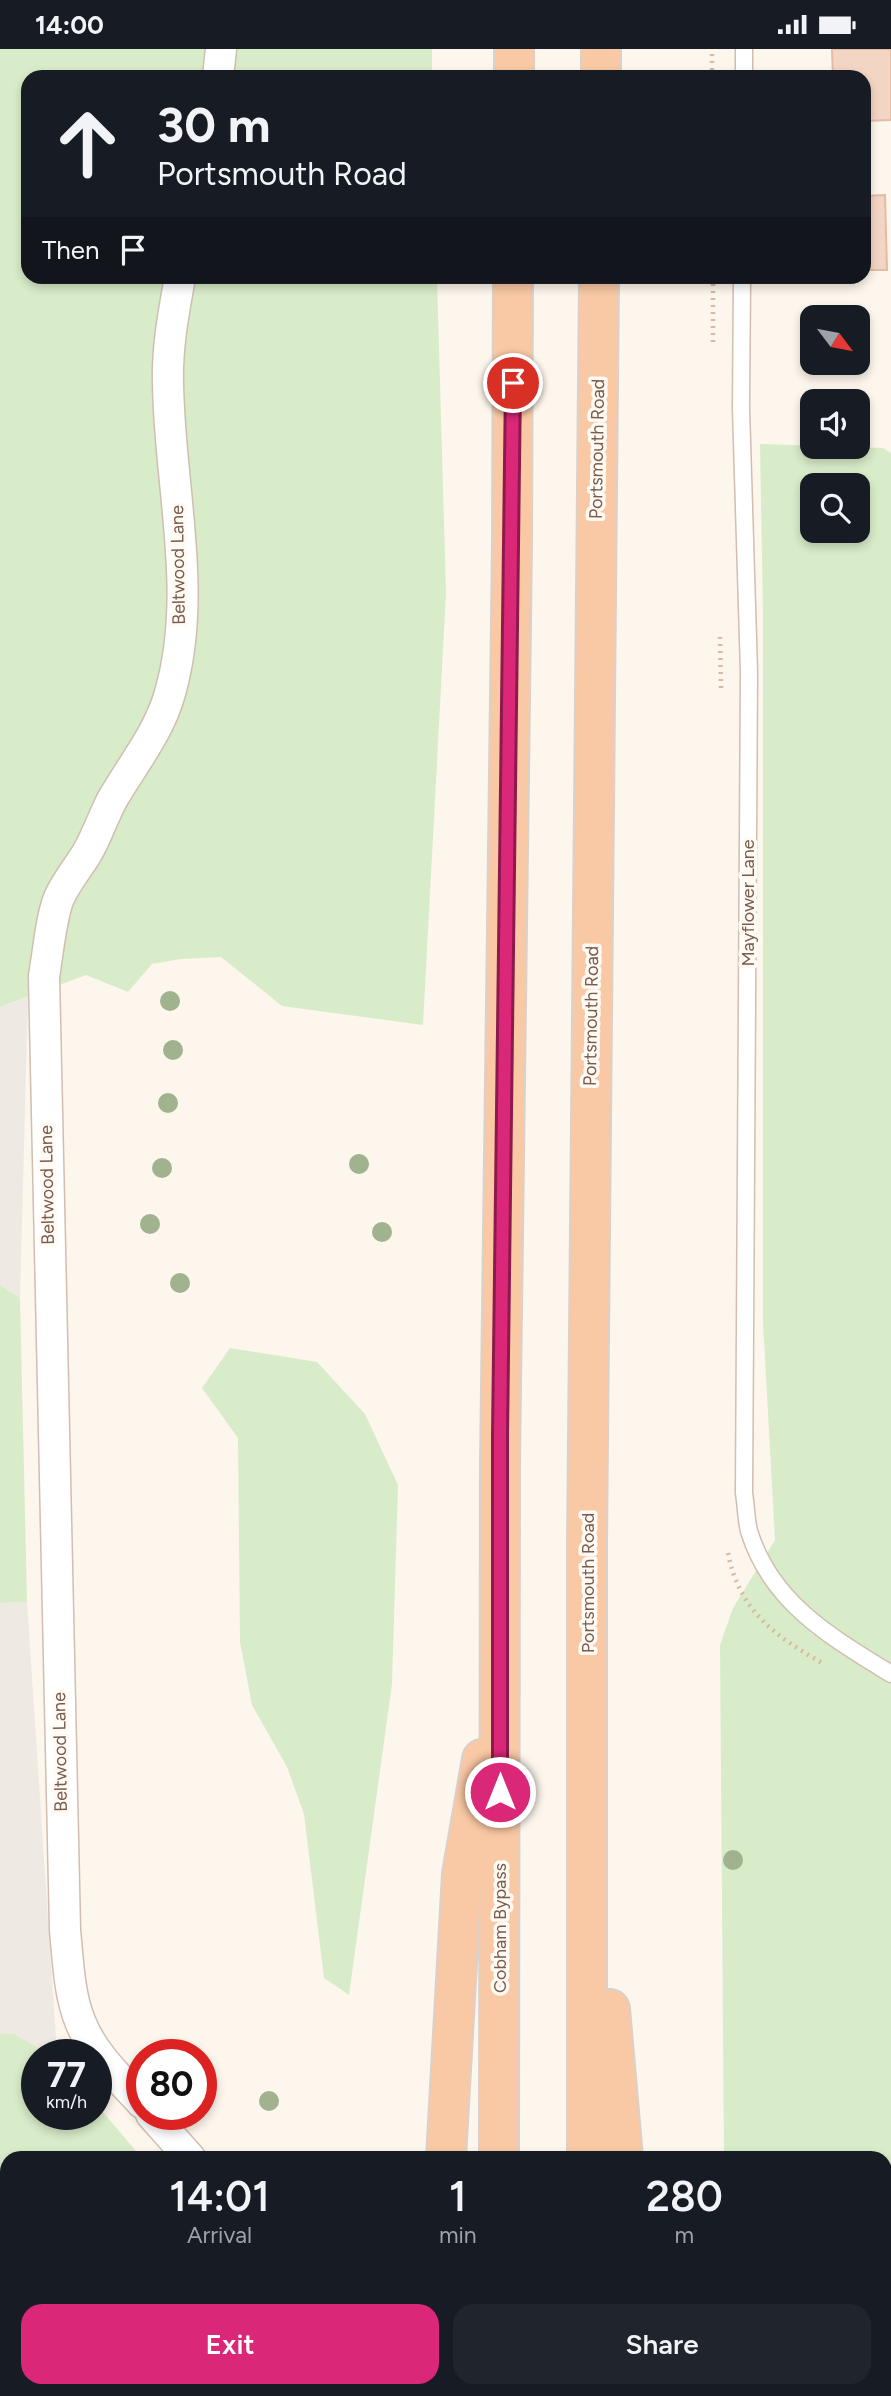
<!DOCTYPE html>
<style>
:root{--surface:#171b24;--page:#20242c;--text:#f1f3f6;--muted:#9ea1a6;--accent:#db2777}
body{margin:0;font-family:Figtree,sans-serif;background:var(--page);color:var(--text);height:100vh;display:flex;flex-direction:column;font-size:26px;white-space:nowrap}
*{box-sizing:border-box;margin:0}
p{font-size:23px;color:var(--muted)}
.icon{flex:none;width:38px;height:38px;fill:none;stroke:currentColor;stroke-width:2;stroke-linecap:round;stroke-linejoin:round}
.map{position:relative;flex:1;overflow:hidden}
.drawer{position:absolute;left:0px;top:2102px;width:892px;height:247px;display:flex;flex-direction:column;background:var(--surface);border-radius:21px 21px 0 0;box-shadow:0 4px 10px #0003}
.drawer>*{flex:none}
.hud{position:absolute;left:21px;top:21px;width:850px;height:214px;border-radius:21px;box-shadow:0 4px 10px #0003;background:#171b24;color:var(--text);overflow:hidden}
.needle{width:46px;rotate:122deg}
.fabs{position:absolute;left:800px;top:256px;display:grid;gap:14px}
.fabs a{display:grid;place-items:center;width:70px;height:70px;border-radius:14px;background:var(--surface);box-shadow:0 4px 10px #0003;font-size:35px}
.speed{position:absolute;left:21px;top:1990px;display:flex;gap:14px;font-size:35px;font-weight:700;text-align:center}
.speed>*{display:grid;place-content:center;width:91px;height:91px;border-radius:50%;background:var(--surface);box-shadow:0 4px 10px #0003;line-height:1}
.speed small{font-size:18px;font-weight:400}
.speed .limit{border:10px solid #d22;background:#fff;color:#111}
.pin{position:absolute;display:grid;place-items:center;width:60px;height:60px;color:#fff;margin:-30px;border:4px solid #fff;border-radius:50%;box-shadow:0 2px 7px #0007}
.me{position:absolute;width:77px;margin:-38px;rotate:0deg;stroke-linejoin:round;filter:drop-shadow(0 0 5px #0008)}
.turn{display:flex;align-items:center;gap:24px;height:147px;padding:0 21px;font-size:32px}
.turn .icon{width:91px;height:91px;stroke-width:2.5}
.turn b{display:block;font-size:49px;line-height:60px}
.then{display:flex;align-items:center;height:66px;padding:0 21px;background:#0003;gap:14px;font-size:26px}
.eta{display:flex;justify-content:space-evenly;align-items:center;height:119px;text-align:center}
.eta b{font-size:42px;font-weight:600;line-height:49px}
.cta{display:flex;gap:14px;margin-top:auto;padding:14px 21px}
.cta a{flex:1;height:80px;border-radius:21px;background:var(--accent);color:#fff;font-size:28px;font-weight:600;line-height:80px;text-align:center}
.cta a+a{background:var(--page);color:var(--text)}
.status{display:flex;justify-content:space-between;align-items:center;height:49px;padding:0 35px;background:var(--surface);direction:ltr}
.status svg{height:19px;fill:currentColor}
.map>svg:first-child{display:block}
</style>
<div class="status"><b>14:00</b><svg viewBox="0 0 49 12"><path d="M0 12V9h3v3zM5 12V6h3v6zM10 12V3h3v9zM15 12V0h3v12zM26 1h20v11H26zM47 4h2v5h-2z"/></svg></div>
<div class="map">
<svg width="891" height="2347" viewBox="0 0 891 2347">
<rect width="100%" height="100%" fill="#fdf6ec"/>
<path fill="#efe9e4" d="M28,948L20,1249L0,1240V958Z
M27,1553L57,2005H49L14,1985L0,1984V1554Z"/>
<path fill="#d8ecc9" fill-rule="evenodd" d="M0,0H432V28H28V228H437L446,544L423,976L282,957L221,908L181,910L152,915L128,943L86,926L0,958Z
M760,395L883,399L891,404V2347H726V2342H886V2109H724L720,1596L733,1559L775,1491L763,1273V564ZM812,436H858V481H812Z
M0,1236L20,1249L27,1553L0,1554Z
M230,1299L317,1313L365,1365L398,1436L392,1635L349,1946L324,1929L304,1765L287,1718L252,1656L240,1593L238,1389L202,1339Z
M0,1984L14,1985L49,2005L37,2006V2065H96V2055L142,2109H7V2342H226L225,2347H0Z"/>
<path fill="#f3d5c3" stroke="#e6bba3" stroke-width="2" d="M832,0H891V71L864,72V28H833Z
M885,146L887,221H864V147Z"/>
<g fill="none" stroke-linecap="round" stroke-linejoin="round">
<g stroke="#d1beb0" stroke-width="19">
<path id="service" d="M744,28V0
M742,228L741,360L749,623L744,1444C746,1456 746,1470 749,1482C771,1554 831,1588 891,1625"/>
</g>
<g stroke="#d1beb0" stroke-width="33">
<path id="minor" d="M218,28L221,0
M142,2054C119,2029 92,2004 80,1972C69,1945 68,1911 65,1881L44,927C48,905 51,868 59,849C66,833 78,819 87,804C97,787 103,768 112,751C132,716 159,684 170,644C199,543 169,436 168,333C167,297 174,262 180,228
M151,2065L190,2109
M272,2347V2342"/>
</g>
<g stroke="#dad1cd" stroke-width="42">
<path id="trunk" d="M514,0V28
M601,0V28
M610,1960L623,2109
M446,2109L462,1825L482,1710
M499,2109L500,1414L512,495L513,228
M587,2109V1496L599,228
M643,2342V2347
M433,2347L434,2342
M499,2347V2342
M587,2347V2342"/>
</g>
<path stroke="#d9b8a5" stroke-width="4.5" stroke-dasharray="2 5" stroke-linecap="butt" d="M712,28V0
M713,228V296
M720,588L721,639
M728,1504C739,1562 776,1588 824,1615
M0,2257L7,2259
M129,2342L130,2347"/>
<use href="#service" stroke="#fff" stroke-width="16"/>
<use href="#minor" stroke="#fff" stroke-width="30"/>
<use href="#trunk" stroke="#f9c8a4" stroke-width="38"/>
</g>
<g fill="#a0b28e">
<circle cx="170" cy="952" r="10"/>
<circle cx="173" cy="1001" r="10"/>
<circle cx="168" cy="1054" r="10"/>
<circle cx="359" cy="1115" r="10"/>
<circle cx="162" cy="1119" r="10"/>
<circle cx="150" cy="1175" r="10"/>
<circle cx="382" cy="1183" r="10"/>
<circle cx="180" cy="1234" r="10"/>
<circle cx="733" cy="1811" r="10"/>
<circle cx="269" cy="2052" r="10"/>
</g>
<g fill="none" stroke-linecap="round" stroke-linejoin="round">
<g stroke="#8e194d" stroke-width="18">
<path id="route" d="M500,1743V1387L513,334"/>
</g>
<use href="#route" stroke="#db2777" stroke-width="12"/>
</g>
<g text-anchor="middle" stroke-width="7" stroke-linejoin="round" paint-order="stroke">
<g font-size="18" fill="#7a5c4d" stroke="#fffaf3">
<text transform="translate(597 400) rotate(-89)" y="6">Portsmouth Road</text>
<text transform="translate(178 516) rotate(-91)" y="6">Beltwood Lane</text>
<text transform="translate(748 854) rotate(-90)" y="6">Mayflower Lane</text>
<text transform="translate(591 967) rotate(-89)" y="6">Portsmouth Road</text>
<text transform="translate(47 1136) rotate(-91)" y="6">Beltwood Lane</text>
<text transform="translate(588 1534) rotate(-90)" y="6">Portsmouth Road</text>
<text transform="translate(60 1703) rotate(-91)" y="6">Beltwood Lane</text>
<text transform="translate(500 1879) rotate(-90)" y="6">Cobham Bypass</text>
</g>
</g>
</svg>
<div class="fabs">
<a><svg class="needle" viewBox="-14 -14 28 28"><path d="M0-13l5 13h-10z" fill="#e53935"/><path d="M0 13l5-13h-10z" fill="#9ea1a6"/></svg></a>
<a><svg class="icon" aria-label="sound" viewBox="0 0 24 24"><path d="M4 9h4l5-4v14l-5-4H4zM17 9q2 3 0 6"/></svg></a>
<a><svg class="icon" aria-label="search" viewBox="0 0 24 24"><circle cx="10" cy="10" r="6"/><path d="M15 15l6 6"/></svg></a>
</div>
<div class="speed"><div>77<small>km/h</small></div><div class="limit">80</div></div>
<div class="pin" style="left:513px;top:334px;background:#d93025"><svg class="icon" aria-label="arrive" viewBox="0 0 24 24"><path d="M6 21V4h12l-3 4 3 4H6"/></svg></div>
<svg class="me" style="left:500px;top:1743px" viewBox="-20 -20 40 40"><circle r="17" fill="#db2777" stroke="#fff" stroke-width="3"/><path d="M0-11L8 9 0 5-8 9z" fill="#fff"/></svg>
<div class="hud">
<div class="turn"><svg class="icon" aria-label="ahead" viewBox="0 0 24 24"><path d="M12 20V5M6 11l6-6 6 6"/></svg><div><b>30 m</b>Portsmouth Road</div></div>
<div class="then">Then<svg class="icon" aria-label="arrive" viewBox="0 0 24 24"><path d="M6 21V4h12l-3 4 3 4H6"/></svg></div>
</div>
<section class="drawer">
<div class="eta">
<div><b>14:01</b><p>Arrival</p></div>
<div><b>1</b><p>min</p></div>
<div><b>280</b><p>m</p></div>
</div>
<div class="cta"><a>Exit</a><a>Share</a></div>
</section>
</div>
